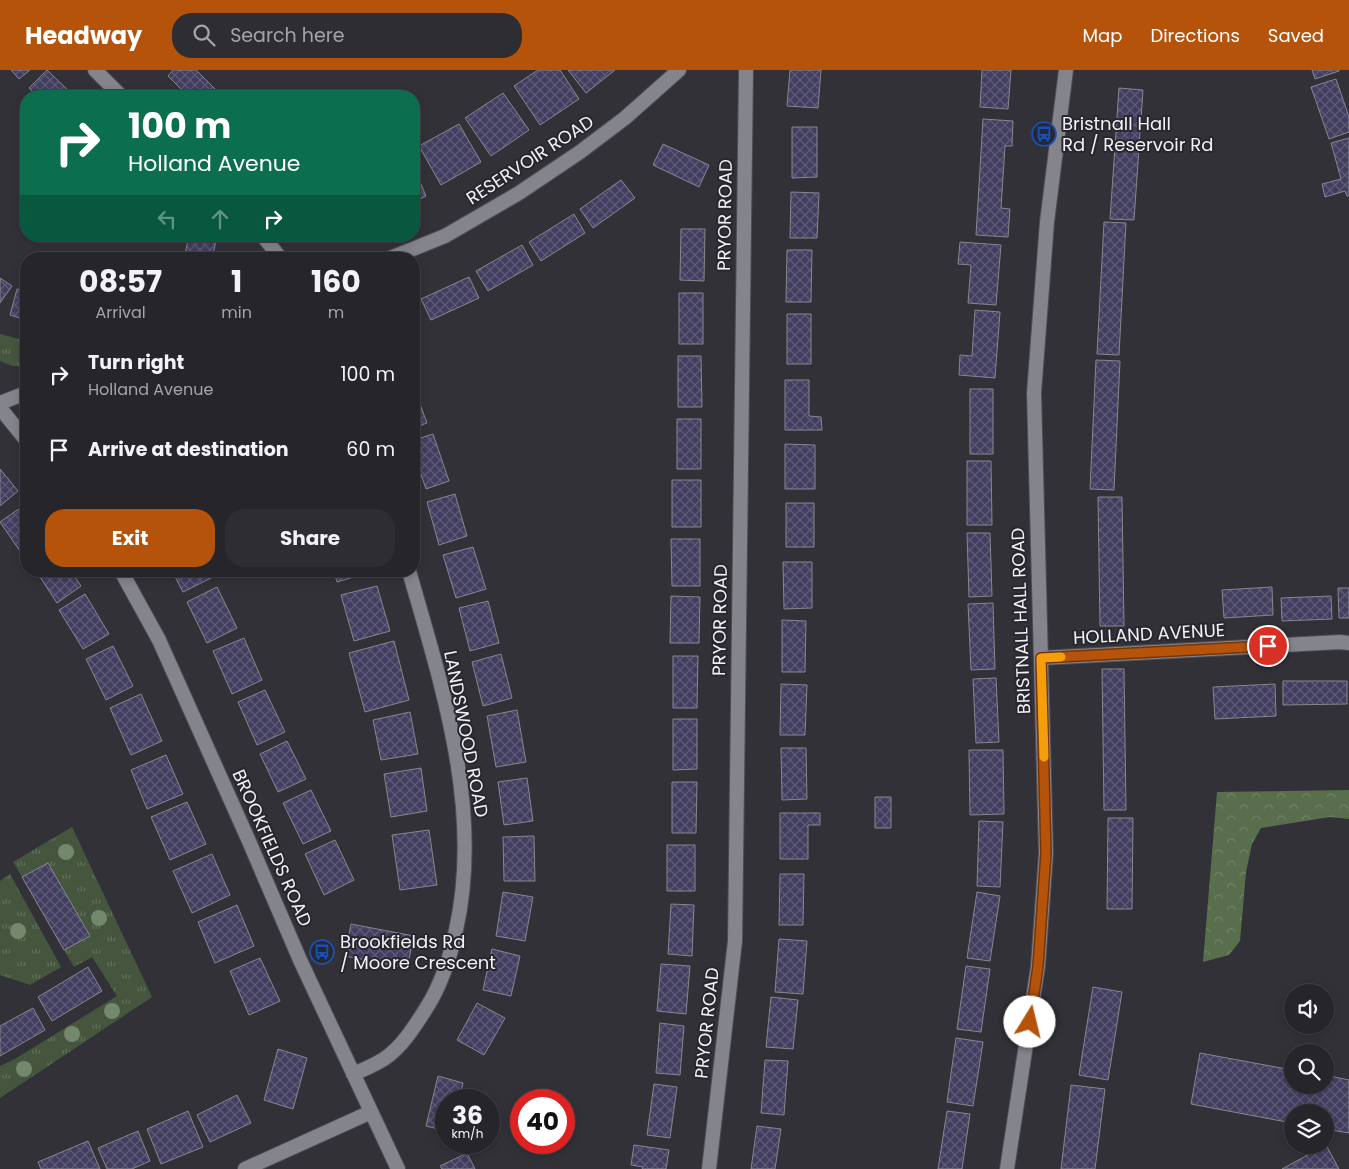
<!DOCTYPE html>
<style>
:root{--surface:#26252a;--page:#2e2d32;--text:#f1f3f6;--muted:#a4a5a8;--line:#424247;--accent:#b45309}
body{margin:0;font-family:Poppins,sans-serif;background:var(--page);color:var(--text);height:100vh;display:flex;flex-direction:column;font-size:19px;white-space:nowrap}
*{box-sizing:border-box;margin:0}
p{font-size:16px;color:var(--muted)}
.icon{flex:none;width:28px;height:28px;fill:none;stroke:currentColor;stroke-width:2;stroke-linecap:round;stroke-linejoin:round}
.map{position:relative;flex:1;overflow:hidden}
.details{position:absolute;left:20px;top:182px;width:400px;height:325px;display:flex;flex-direction:column;background:var(--surface);border-radius:20px;box-shadow:0 2px 8px #0003,0 0 0 1px var(--line)}
.details>*{flex:none}
.guide{position:absolute;left:20px;top:20px;width:400px;height:152px;border-radius:20px;box-shadow:0 2px 8px #0003,0 0 0 1px var(--line);background:#0b6e4f;color:#fff;overflow:hidden}
.fabs{position:absolute;left:1284px;top:914px;display:grid;gap:10px}
.fabs a{display:grid;place-items:center;width:50px;height:50px;border-radius:50%;background:var(--surface);box-shadow:0 2px 8px #0003,0 0 0 1px var(--line);font-size:25px}
.speed{position:absolute;left:435px;top:1019px;display:flex;gap:10px;font-size:25px;font-weight:700;text-align:center}
.speed>*{display:grid;place-content:center;width:65px;height:65px;border-radius:50%;background:var(--surface);box-shadow:0 2px 8px #0003,0 0 0 1px var(--line);line-height:1}
.speed small{font-size:12px;font-weight:400}
.speed .limit{border:8px solid #d22;background:#fff;color:#111}
.pin{position:absolute;display:grid;place-items:center;width:42px;height:42px;color:#fff;margin:-21px;border:2px solid #fff;border-radius:50%;box-shadow:0 1px 5px #0007}
.me{position:absolute;width:55px;margin:-28px;rotate:9deg;stroke-linejoin:round;filter:drop-shadow(0 0 4px #0008)}
.turn{display:flex;align-items:center;gap:18px;height:105px;padding:0 25px;font-size:22px}
.turn .icon{width:65px;height:65px;stroke-width:2.5}
.turn b{display:block;font-size:35px;line-height:42px}
.lanes{display:flex;align-items:center;height:48px;padding:0 25px;background:#0003;justify-content:center;gap:25px;direction:ltr}
.lanes .off{opacity:.35}
.eta{display:flex;justify-content:space-evenly;align-items:center;height:85px;text-align:center}
.eta b{font-size:30px;font-weight:700;line-height:35px}
.button{display:flex;gap:10px;margin-top:auto;padding:10px 25px}
.button a{flex:1;height:58px;border-radius:20px;background:var(--accent);color:#fff;font-size:20px;font-weight:700;line-height:58px;text-align:center}
.button a+a{background:var(--page);color:var(--text)}
ul{padding:0;list-style:none}
li{display:flex;align-items:center;gap:15px;height:75px;padding:0 25px}
li div{flex:1}
li b{display:block;font-size:19px}
li em{font-style:normal}
header{display:flex;align-items:center;gap:30px;box-sizing:border-box;height:70px;padding:0 25px;background:var(--accent);color:#fff}
header strong{font-size:24px}
nav{display:flex;gap:28px;margin-inline-start:auto;font-size:18px}
.search{width:350px;height:45px;background:var(--page);display:flex;align-items:center;gap:12px;box-sizing:border-box;padding:0 18px;border-radius:20px;color:var(--muted);font-size:19px}
.map>svg:first-child{display:block}
</style>
<header>
<strong>Headway</strong>
<div class="search"><svg class="icon" aria-label="search" viewBox="0 0 24 24"><circle cx="10" cy="10" r="6"/><path d="M15 15l6 6"/></svg>Search here</div>
<nav><a>Map</a><a>Directions</a><a>Saved</a></nav>
</header>
<div class="map">
<svg width="1349" height="1099" viewBox="0 0 1349 1099">
<defs>
<pattern id="grass-tufts" width="24" height="20" patternUnits="userSpaceOnUse" patternTransform="scale(1.25)"><rect width="24" height="20" fill="#46563e"/><path d="M3 7l-1-3M5 7V3M7 7l1-3M15 17l-1-3M17 17v-4M19 17l1-3" fill="none" stroke="#616f5a"/></pattern>
<pattern id="forest-crowns" width="20" height="18" patternUnits="userSpaceOnUse" patternTransform="scale(1.25)"><rect width="20" height="18" fill="#586e4d"/><path d="M2 6a3 3 0 1 1 6 0M12 15a3 3 0 1 1 6 0" fill="none" stroke="#708367"/></pattern>
<pattern id="building-cross-hatch" width="8" height="8" patternUnits="userSpaceOnUse" patternTransform="scale(1.25)"><rect width="8" height="8" fill="#423e5f"/><path d="M0 0l8 8M0 8l8-8" fill="none" stroke="#5e5a77"/></pattern>
</defs>
<rect width="100%" height="100%" fill="#323138"/>
<path fill="url(#grass-tufts)" d="M0,264L26,271V296H13L0,291Z
M72,757L152,927L0,1028V996L15,989L117,926L92,887L74,897L64,880L89,866L48,793L22,807L13,792Z
M10,804L61,897L30,915L0,905V811Z"/>
<path fill="url(#forest-crowns)" d="M1349,720V749L1330,747L1261,758L1252,774L1246,802L1240,871L1229,885L1203,892L1217,722Z"/>
<path fill="url(#building-cross-hatch)" stroke="#87868e" d="M11,0H30L19,9Z
M47,0L74,26H37L29,18Z
M173,0H196L221,25L188,26L168,6Z
M538,0H560L579,29L540,55L514,16Z
M568,0H615L586,23Z
M790,0H821L818,38L787,36Z
M982,0H1011L1008,39L980,37Z
M1312,0H1339V1L1315,9Z
M1336,9L1349,47V62L1329,69L1311,17Z
M1119,18L1143,20L1134,150L1110,149Z
M503,23L529,60L491,86L465,48Z
M983,49L1013,51L1012,76H1005L1001,138L1010,139L1008,167L976,165Z
M459,54L481,92L441,115L419,76Z
M792,57H817V107L792,108Z
M1349,68V126H1347L1345,121L1325,127L1322,114L1341,109L1331,73Z
M663,74L709,95L699,117L653,95Z
M416,102L426,126L414,132V103Z
M621,110L635,128L593,158L580,139Z
M791,122L819,123L817,168H790Z
M574,144L585,163L541,191L529,172Z
M1104,152L1126,153L1119,285L1097,284Z
M681,159H705L704,211L680,210Z
M189,166H217L212,189H184Z
M960,172L1001,175L996,235L968,233L971,195L958,194Z
M522,175L533,195L488,221L476,201Z
M787,180H812L811,232H786Z
M469,207L479,228L431,250L421,229Z
M0,208L12,216L0,233Z
M17,219L26,221V250L10,245Z
M679,223H703V274H679Z
M975,240L1000,242L995,308L959,305L960,285L972,286Z
M787,244H811V294H787Z
M678,286H701L702,337H678Z
M1096,290L1120,291L1114,420L1090,419Z
M785,310H809V346L821,347L822,360H785Z
M414,318L427,353L414,358Z
M970,319H993V384H970Z
M677,349H701V399H677Z
M433,364L449,411L426,419L414,384V370Z
M785,374L815,375V419H785Z
M967,391H991L992,455H967Z
M0,399L18,421L0,436Z
M672,410H701V457H672Z
M455,424L467,466L439,475L427,432Z
M1098,427H1122L1124,556H1100Z
M786,433H814V477H786Z
M26,434V486L24,487L0,452Z
M967,463H990L992,526L969,527Z
M671,469H700V516H672Z
M473,477L486,519L456,528L443,485Z
M783,492H812V538L784,539Z
M36,501H71L81,516L57,533Z
M172,501H213L215,506L183,522Z
M334,501H374L337,512Z
M377,516L390,561L354,571L341,525Z
M217,517L237,558L207,573L187,532Z
M1272,517L1273,545L1224,548L1222,520Z
M1338,518H1349V548H1339Z
M85,524L109,564L83,579L59,540Z
M671,526L700,527L699,573H670Z
M1331,526L1332,549L1282,551L1281,528Z
M488,531L499,573L470,581L459,538Z
M993,533L995,599L971,600L968,534Z
M782,550L806,551L805,602H782Z
M244,568L262,610L232,624L213,581Z
M394,571L409,630L365,642L349,583Z
M113,576L133,616L106,630L86,589Z
M501,584L512,628L483,636L472,592Z
M673,586H698L697,638H673Z
M1102,599H1124L1126,740H1104Z
M996,608L999,672L976,673L973,609Z
M1283,611H1347V634L1283,635Z
M781,614L807,615L805,665H780Z
M1275,614L1276,646L1215,649L1213,617Z
M265,620L285,662L257,675L238,632Z
M141,624L162,671L131,685L110,638Z
M517,640L526,692L496,697L487,646Z
M410,642L418,684L381,690L373,650Z
M673,649H697V699L673,700Z
M287,671L306,709L278,722L260,684Z
M781,678H806L807,729L782,730Z
M969,680H1003L1004,744L970,745Z
M166,685L183,724L147,739L131,700Z
M421,698L427,741L391,747L384,704Z
M527,708L533,751L504,755L498,712Z
M672,712H697L696,763H672Z
M311,720L331,761L303,774L283,733Z
M875,727H891V758H875Z
M187,732L206,774L170,790L151,747Z
M780,743H820V755H808V789H780Z
M1108,748H1133L1132,839H1107Z
M979,751L1003,752L1000,817L977,816Z
M429,760L437,815L400,820L392,765Z
M534,766L535,811H504L503,767Z
M335,770L354,810L324,825L305,784Z
M667,775H695V821H667Z
M212,784L230,825L192,843L173,801Z
M48,793L90,866L64,880L22,807Z
M780,804H804L803,855H779Z
M503,822L533,827L525,871L496,866Z
M977,822L1000,826L990,891L967,888Z
M671,834L694,835L692,886L668,884Z
M237,835L254,876L215,893L198,852Z
M351,854L414,866L407,898L345,886Z
M779,869L807,871L803,924L775,922Z
M492,879L520,886L511,926L483,920Z
M260,888L280,931L249,945L230,901Z
M661,894L690,896L686,944L657,941Z
M966,896L990,899L981,962L957,959Z
M88,897L102,921L52,951L38,927Z
M1093,917L1122,922L1108,1010L1079,1005Z
M771,927L798,930L793,979L766,977Z
M477,933L505,948L484,985L457,970Z
M33,938L45,960L0,986V956Z
M660,953L684,956L680,1005L656,1003Z
M956,968L983,972L973,1036L947,1032Z
M278,979L307,988L293,1039L264,1030Z
M1200,983L1292,1000V1015H1325V1005L1349,1010V1063L1325,1059V1042H1292V1053L1191,1034Z
M765,990L788,991L784,1045L761,1043Z
M438,1006L463,1013L459,1030H446V1061L426,1056Z
M654,1014L677,1017L670,1068L647,1065Z
M1071,1015L1105,1019L1095,1099H1061Z
M237,1025L251,1053L210,1072L197,1045Z
M188,1041L203,1077L161,1094L147,1059Z
M947,1041L970,1044L962,1099H938Z
M757,1056L781,1059L775,1099H751Z
M138,1061L150,1091L132,1099H107L98,1078Z
M88,1071L100,1099H41L38,1092Z
M634,1075L669,1080L666,1099H642L643,1097L631,1095Z
M1326,1075L1339,1099H1282Z
M467,1083L475,1099H442L440,1096Z"/>
<g fill="none" stroke-linecap="round" stroke-linejoin="round">
<g stroke="#4e4d53" stroke-width="16">
<path id="minor" d="M95,0L121,26
M263,166L281,189
M388,189L445,166L519,123L580,82L625,48L679,0
M0,333L26,323
M0,338L26,370
M121,501L159,570L248,769L300,890L398,1099
M1041,588L1340,572L1349,573
M353,1004C363,1000 374,995 384,989C402,977 415,956 427,937C442,913 450,888 456,860C483,740 442,616 409,501
M245,1099L371,1042
M709,1099L735,871L746,0"/>
</g>
<g stroke="#4e4d53" stroke-width="16">
<path id="tertiary" d="M1007,1099L1038,896L1046,783L1034,323L1047,152L1066,0"/>
</g>
<use href="#minor" stroke="#84848c" stroke-width="14"/>
<use href="#tertiary" stroke="#84848c" stroke-width="14"/>
</g>
<g fill="#73886c">
<circle cx="66" cy="782" r="8"/>
<circle cx="99" cy="848" r="8"/>
<circle cx="18" cy="861" r="8"/>
<circle cx="112" cy="941" r="8"/>
<circle cx="72" cy="964" r="8"/>
<circle cx="24" cy="999" r="8"/>
</g>
<g fill="none" stroke-linecap="round" stroke-linejoin="round">
<g stroke="#753606" stroke-width="12">
<path id="route" d="M1030,952L1038,896L1046,783L1041,588L1268,576"/>
</g>
<use href="#route" stroke="#b45309" stroke-width="9"/>
<path stroke="#f59e0b" stroke-width="9" d="M1044,687L1041,588L1061,587"/>
</g>
<defs>
<g id="bus-ring" transform="scale(1.25)"><circle r="9.5" fill="#28272e" stroke="#1a4fb4" stroke-width="1.5"/><path d="M-5-6H5V4H4V6H2V4H-2V6H-4V4H-5ZM-3.5-4V0h7V-4ZM-3.5 1.2v1.5H-2V1.2ZM2 1.2v1.5H3.5V1.2Z" fill="#1a4fb4"/></g>
</defs>
<g fill-rule="evenodd">
<use href="#bus-ring" x="1044" y="64"/>
<use href="#bus-ring" x="322" y="882"/>
</g>
<g text-anchor="middle" stroke-width="4" stroke-linejoin="round" paint-order="stroke">
<g font-size="18" fill="#f1f1f6" stroke="#28272e" text-anchor="start">
<text x="1062" y="60">Bristnall Hall<tspan x="1062" dy="21">Rd / Reservoir Rd</tspan></text>
<text x="340" y="878">Brookfields Rd<tspan x="340" dy="21">/ Moore Crescent</tspan></text>
</g>
<g font-size="18" fill="#f1f1f6" stroke="#28272e">
<text transform="translate(530 90) rotate(-33)" y="6">RESERVOIR ROAD</text>
<text transform="translate(725 145) rotate(-89)" y="6">PRYOR ROAD</text>
<text transform="translate(720 550) rotate(-89)" y="6">PRYOR ROAD</text>
<text transform="translate(1021 551) rotate(-92)" y="6">BRISTNALL HALL ROAD</text>
<text transform="translate(1149 564) rotate(-3)" y="6">HOLLAND AVENUE</text>
<text transform="translate(466 664) rotate(79)" y="6">LANDSWOOD ROAD</text>
<text transform="translate(272 778) rotate(66)" y="6">BROOKFIELDS ROAD</text>
<text transform="translate(707 953) rotate(-84)" y="6">PRYOR ROAD</text>
</g>
</g>
</svg>
<div class="fabs">
<a><svg class="icon" aria-label="sound" viewBox="0 0 24 24"><path d="M4 9h4l5-4v14l-5-4H4zM17 9q2 3 0 6"/></svg></a>
<a><svg class="icon" aria-label="search" viewBox="0 0 24 24"><circle cx="10" cy="10" r="6"/><path d="M15 15l6 6"/></svg></a>
<a><svg class="icon" aria-label="layers" viewBox="0 0 24 24"><path d="M12 4l9 5-9 5-9-5zM3 14l9 5 9-5"/></svg></a>
</div>
<div class="speed"><div>36<small>km/h</small></div><div class="limit">40</div></div>
<div class="pin" style="left:1268px;top:576px;background:#d93025"><svg class="icon" aria-label="arrive" viewBox="0 0 24 24"><path d="M6 21V4h12l-3 4 3 4H6"/></svg></div>
<svg class="me" style="left:1030px;top:952px" viewBox="-20 -20 40 40"><circle r="19" fill="#fff"/><path d="M0-13L10 11 0 6-10 11z" fill="#b45309"/></svg>
<div class="guide">
<div class="turn"><svg class="icon" aria-label="right" viewBox="0 0 24 24"><path d="M7 20v-9h11M14 6l5 5-5 5"/></svg><div><b>100 m</b>Holland Avenue</div></div>
<div class="lanes"><svg class="icon off" aria-label="left" viewBox="0 0 24 24"><path d="M17 20v-9H6M10 6l-5 5 5 5"/></svg><svg class="icon off" aria-label="ahead" viewBox="0 0 24 24"><path d="M12 20V5M6 11l6-6 6 6"/></svg><svg class="icon" aria-label="right" viewBox="0 0 24 24"><path d="M7 20v-9h11M14 6l5 5-5 5"/></svg></div>
</div>
<section class="details">
<div class="eta">
<div><b>08:57</b><p>Arrival</p></div>
<div><b>1</b><p>min</p></div>
<div><b>160</b><p>m</p></div>
</div>
<ul>
<li><svg class="icon" aria-label="right" viewBox="0 0 24 24"><path d="M7 20v-9h11M14 6l5 5-5 5"/></svg><div><b>Turn right</b><p>Holland Avenue</p></div><em>100 m</em></li>
<li><svg class="icon" aria-label="arrive" viewBox="0 0 24 24"><path d="M6 21V4h12l-3 4 3 4H6"/></svg><div><b>Arrive at destination</b></div><em>60 m</em></li>
</ul>
<div class="button"><a>Exit</a><a>Share</a></div>
</section>
</div>
